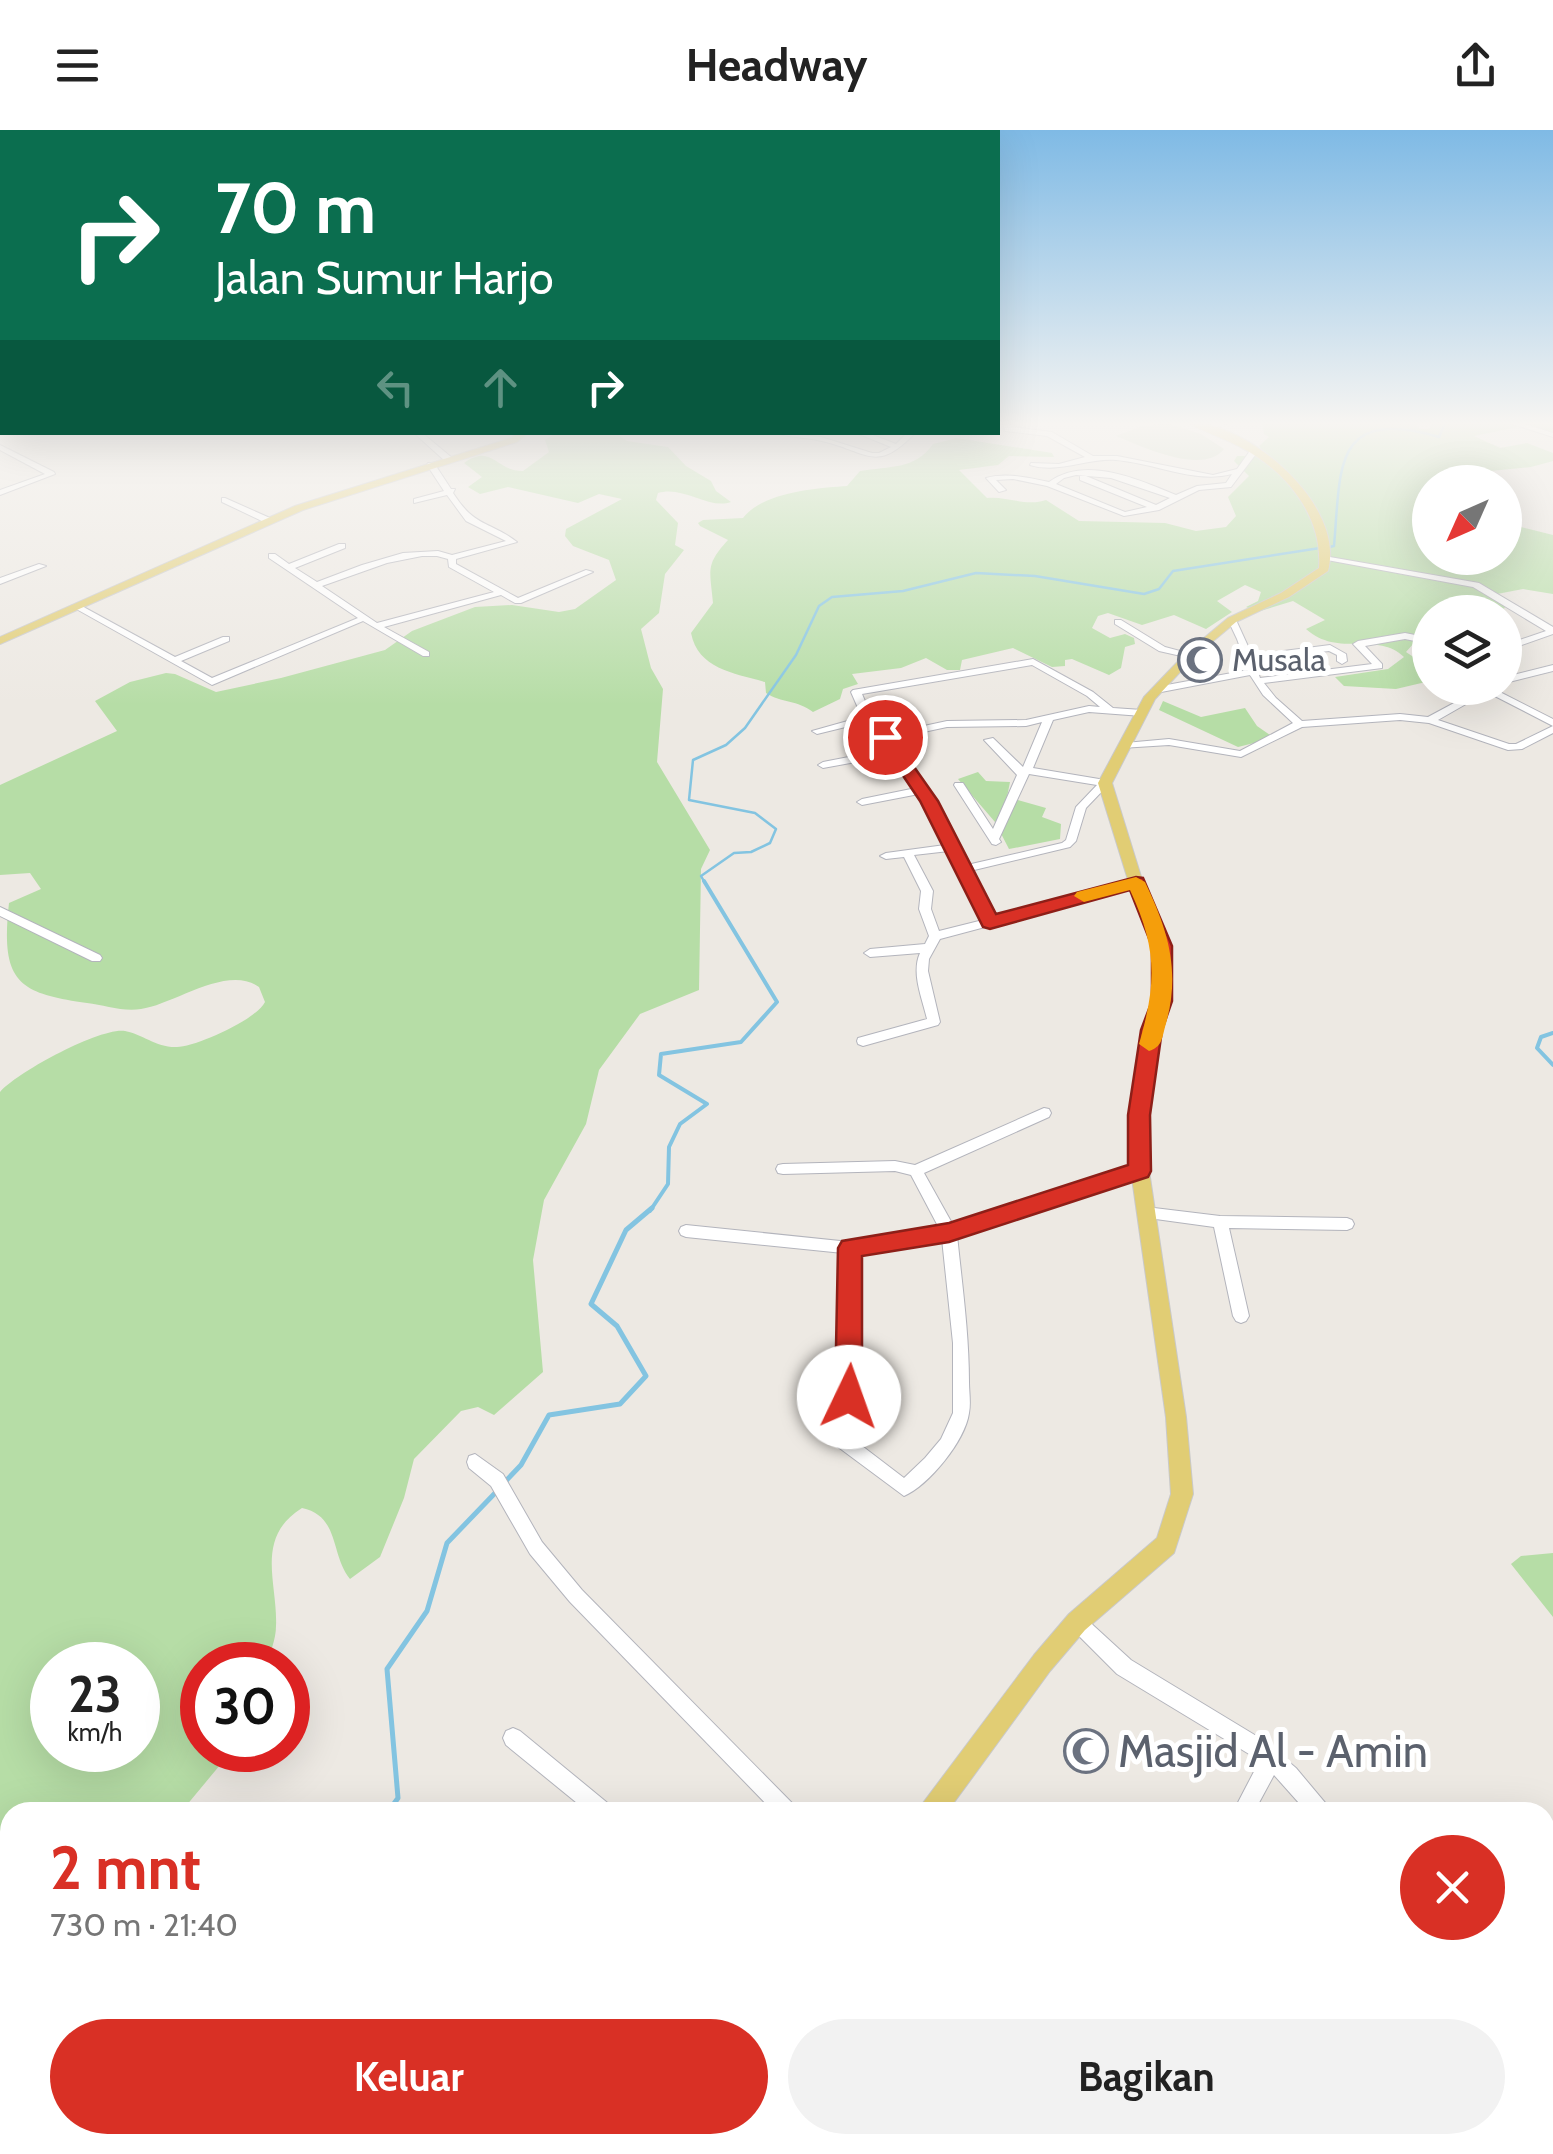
<!DOCTYPE html>
<html lang="id">
<meta charset="utf-8">
<style>
:root{--surface:#fff;--page:#f2f2f2;--text:#222;--muted:#767676;--accent:#d93025}
body{margin:0;font-family:Cabin,sans-serif;background:var(--page);color:var(--text);height:100vh;display:flex;flex-direction:column;font-size:38px;white-space:nowrap}
*{box-sizing:border-box;margin:0}
p{font-size:32px;color:var(--muted)}
.icon{flex:none;width:55px;height:55px;fill:none;stroke:currentColor;stroke-width:2;stroke-linecap:round;stroke-linejoin:round}
.map{position:relative;flex:1;overflow:hidden}
.sheet{position:absolute;left:0px;top:1672px;width:1555px;height:352px;display:flex;flex-direction:column;background:var(--surface);border-radius:30px 30px 0 0;box-shadow:0 10px 40px #0002}
.sheet>*{flex:none}
.guide{position:absolute;left:0px;top:0px;width:1000px;height:305px;box-shadow:0 10px 40px #0002;background:#0b6e4f;color:#fff;overflow:hidden}
.needle{width:65px;rotate:225deg}
.tools{position:absolute;left:1412px;top:335px;display:grid;gap:20px}
.tools a{display:grid;place-items:center;width:110px;height:110px;border-radius:50%;background:var(--surface);box-shadow:0 10px 40px #0002;font-size:50px}
.speed{position:absolute;left:30px;top:1512px;display:flex;gap:20px;font-size:50px;font-weight:700;text-align:center}
.speed>*{display:grid;place-content:center;width:130px;height:130px;border-radius:50%;background:var(--surface);box-shadow:0 10px 40px #0002;line-height:1}
.speed small{font-size:25px;font-weight:400}
.speed .limit{border:15px solid #d22;background:#fff;color:#111}
.pin{position:absolute;display:grid;place-items:center;width:85px;height:85px;color:#fff;margin:-42px;border:5px solid #fff;border-radius:50%;box-shadow:0 2px 10px #0007}
.me{position:absolute;width:110px;margin:-55px;rotate:3deg;stroke-linejoin:round;filter:drop-shadow(0 0 8px #0008)}
.turn{display:flex;align-items:center;gap:35px;height:210px;padding:0 50px;font-size:45px}
.turn .icon{width:130px;height:130px;stroke-width:2.5}
.turn b{display:block;font-size:70px;line-height:85px}
.lanes{display:flex;align-items:center;height:95px;padding:0 50px;background:#0003;justify-content:center;gap:50px;direction:ltr}
.lanes .off{opacity:.35}
.round{display:grid;place-items:center;flex:none;width:105px;height:105px;border-radius:52px;background:var(--page)}
.summary{display:flex;align-items:center;justify-content:space-between;height:170px;padding:0 50px}
h1{font-size:60px;font-weight:800;line-height:75px;color:var(--accent)}
.button{display:flex;gap:20px;margin-top:auto;padding:20px 50px}
.button a{flex:1;height:115px;border-radius:60px;background:var(--accent);color:#fff;font-size:40px;font-weight:800;line-height:115px;text-align:center}
.button a+a{background:var(--page);color:var(--text)}
header{display:flex;justify-content:space-between;align-items:center;height:130px;padding:0 50px;background:var(--surface);font-size:45px;font-weight:800}
.map>svg:first-child{display:block}
</style>
<header><svg class="icon" aria-label="menu" viewBox="0 0 24 24"><path d="M4 6h16M4 12h16M4 18h16"/></svg>Headway<svg class="icon" aria-label="share" viewBox="0 0 24 24"><path d="M12 15V3M7 8l5-5 5 5M5 13v7h14v-7"/></svg></header>
<div class="map">
<svg width="1553" height="2024" viewBox="0 0 1553 2024">
<rect width="100%" height="100%" fill="#ede9e3"/>
<path fill="#b6dda6" fill-rule="evenodd" d="M1262,291H1413L1420,299H1429L1433,291H1553V302L1527,295L1474,306L1500,318L1527,313L1553,323V331L1531,337L1439,346L1436,352H1430V428H1505V393L1553,405V464L1523,459L1497,464L1505,478L1496,481L1430,482V510L1414,513L1406,522L1415,528L1430,526V551L1396,559L1344,556L1335,547L1388,539L1404,527C1378,501 1338,528 1306,499L1325,490L1293,471L1257,482L1246,477L1258,471L1261,462L1245,455L1217,471L1232,482L1206,499L1174,485L1142,495L1108,483L1098,486L1092,498L1110,508L1125,504L1134,508L1135,514L1125,517L1121,538L1109,545L1072,529L1065,530V536L1052,537L1013,518L962,530L960,540H947L926,528L901,538L852,544L858,554L843,559L840,569L813,582C798,570 781,573 766,563L765,552C734,543 698,539 691,503L713,473C710,440 705,435 728,410L700,396L698,393L703,390L743,388C763,362 817,358 847,356L860,341C889,336 915,340 933,314L957,308L1052,323L1054,327L1009,326L998,335L959,340L987,368C1007,366 1027,377 1046,370L1079,391L1165,393L1196,401L1226,397L1236,386L1228,367L1249,346L1234,331L1237,326H1267L1259,316L1269,307L1264,304Z
M556,303H615L627,311L668,317L686,336L711,351L716,361L731,372C709,380 683,355 658,363L656,370L678,393L675,415L684,420L665,444L659,483L641,499L651,538L663,559L657,632L710,720L701,739L699,860L640,884L599,940L586,994L544,1070L533,1130L543,1242L494,1285L478,1277L461,1281L414,1329L404,1368L380,1427L350,1449C330,1424 340,1386 302,1378C254,1408 278,1453 276,1496C276,1509 270,1523 266,1535H202V1620H228L220,1635L181,1682H10V2015H63V2024H0V962C16,943 100,897 125,901C142,904 157,918 177,917C195,917 256,890 265,872L259,857C227,834 173,875 141,879C123,882 104,875 87,873C19,863 0,853 9,773L41,759L30,743L0,745V655L117,601L95,571L130,552L166,543L175,544L216,562L281,548L385,520L412,501L475,477L512,475L559,482L575,479L616,450L609,430L573,416L565,406L566,399L622,369L599,364L578,373L508,357L480,364L468,357L482,347L464,333C492,313 495,341 523,341L549,322L545,310ZM52,1535H138V1620H52Z
M1163,571L1201,587L1245,578L1257,596L1270,605L1266,610L1238,617L1159,580Z
M978,642L986,651L1010,652L1007,667L1046,678L1042,687L1061,694L1060,709L1009,719L995,692L958,649Z
M1553,1423V1487L1511,1434L1521,1426Z"/>
<path fill="#c7d5bc" d="M1167,293L1201,304L1224,319C1203,346 1141,316 1116,306L1139,297Z"/>
<g fill="none" stroke-linecap="round" stroke-linejoin="round">
<path stroke="#83c4e1" stroke-width="2.5" d="M1329,417L1334,416C1341,338 1332,276 1439,307L1446,291
M705,753L701,746L734,723L751,722L770,713L776,699L755,683L689,670L693,630L726,615L745,598L796,525L819,476L832,467L903,461L976,443L1035,446L1144,464L1159,459L1173,441L1320,418"/>
<path stroke="#83c4e1" stroke-width="4" d="M1553,903L1541,907L1537,918L1553,935
M650,1081L668,1054L669,1017L680,994L707,974L659,945L661,924L741,912L777,872L704,751"/>
<path stroke="#83c4e1" stroke-width="5" d="M503,1354L521,1335L549,1285L620,1274L646,1246L617,1196L591,1174L626,1100L652,1078
M388,1682L398,1668L387,1539L427,1481L447,1413L497,1361
M220,2024L224,2015"/>
<g stroke="#b3b4bc" stroke-width="2">
<path id="minor" d="M1002,291H1009L1011,297L1052,302L1093,326H1117L1213,345L1237,339L1252,318L1259,320L1231,357L1199,360L1159,380L1124,386L1047,356L1013,349L996,350L1006,360L999,362L986,348C1007,342 1028,348 1049,352C1086,325 1139,350 1176,365L1197,356L1226,353L1232,344C1194,354 1155,333 1116,330C1087,328 1058,344 1030,335L1031,333L1059,334L1085,327L1047,306L1005,301ZM1076,345L1111,348L1170,368L1156,375L1086,346H1080V350L1147,377L1125,382L1056,354L1064,348Z
M1222,291H1234L1207,300L1203,298Z
M1503,291H1515L1553,303V307Z
M413,302H421L451,327V331H445Z
M774,302L821,307L872,323H879L891,317L854,302H865L896,314L908,302H916C876,344 869,322 822,311C806,307 789,308 774,302Z
M0,315L54,342L55,344L0,365V360L45,344L0,320Z
M428,333H434L451,359H455L453,363C475,398 490,391 517,412L456,429V434L518,468L586,440L593,442L521,473H515L501,465L384,497L429,522V526H423L363,491L212,555L71,476L78,474L175,527L223,507H229V511L181,531L212,548L358,488L269,428V424H275L289,434L339,414H345V418L295,438L317,452L362,435L403,423L438,421L452,425L506,411L466,391L447,365L414,373V369L444,361L427,335ZM422,426H437L448,429L449,437L494,462L377,493L322,456L387,433Z
M225,368L270,388L271,390L264,392L222,372V368Z
M1324,426L1479,453L1553,497V504L1505,521V515L1546,501L1473,457L1327,430H1324Z
M39,434L46,436L0,454V448Z
M1229,488L1236,490L1252,525L1330,515L1346,524L1347,531L1342,534L1337,531V525L1329,521L1254,530L1260,548L1372,534L1353,514L1358,511L1405,503L1430,508V514L1405,509L1365,516L1382,534V538L1264,553L1276,568L1302,591L1400,584L1428,587L1482,558H1492L1553,589V596L1487,562L1438,590L1509,614H1516L1553,596V603L1522,619L1508,620L1429,593L1400,590L1302,597L1241,627L1169,615L1121,618V614L1125,613L1169,609L1240,621L1293,593L1263,565L1250,545L1156,563L1151,560L1156,557L1248,540L1237,509L1228,490Z
M1115,490H1121L1165,517L1195,525L1190,528L1159,521L1115,494Z
M1033,529L1093,562L1113,578L1142,580L1147,583L1142,586L1089,582L1053,590L1033,638L1105,650L1110,653L1086,678L1076,711L1070,717L970,741L993,787L1136,749L1142,753L1140,756L940,809L929,829L928,841L940,892L938,895L863,916L858,914L857,911L858,908L927,889C922,868 911,843 920,823L870,827L864,823L870,819L925,814L929,806L919,779L921,761L904,727L886,729L880,726L886,723L945,715L919,664L862,675L857,672L862,669L916,658L894,625L823,638L818,635L823,632L890,619L866,592L817,604L812,601L862,587L851,562L853,560ZM1032,535L1087,566L1100,577L1089,576L1026,590L947,591L887,604L872,588L862,564ZM1042,592L1023,637L993,608L984,610L1017,645L993,699L963,653H955L954,655L992,714L996,715L1001,712L999,709L1029,644L1097,655L1076,677L1066,710L1062,713L967,735C945,692 924,645 891,609L947,597L1026,596ZM949,721L983,790L939,801L931,779L933,761L914,725Z
M1553,535V541L1505,553V547Z
M0,777L100,825L102,828L100,831H92L0,786Z
M1044,978L1049,979L1051,983L1049,987L924,1043L953,1095L1140,1036L1145,1037L1147,1041L1145,1045L957,1105C962,1154 969,1203 969,1252C969,1262 971,1273 969,1283C965,1311 929,1355 904,1366L834,1314L832,1309L841,1267L843,1123L686,1107L681,1105L679,1101L681,1097L686,1095L850,1112L939,1098L911,1045L895,1041L783,1044L778,1043L776,1039L778,1035L783,1034L895,1031L915,1035ZM942,1109L953,1213V1283L941,1309L925,1328L904,1348L849,1306L857,1267V1123Z
M1146,1077L1220,1086L1347,1088L1352,1090L1354,1094L1352,1098L1347,1100L1229,1098L1249,1186L1246,1191L1241,1193L1236,1191L1233,1186L1214,1097L1141,1087L1139,1083L1141,1079Z
M475,1324L503,1344L542,1412L582,1460L794,1675L797,1682H774L570,1472L530,1424L491,1356L469,1338L467,1332L469,1326Z
M1077,1483L1083,1486L1131,1530L1263,1610L1296,1638L1327,1675L1330,1682H1307L1274,1645L1254,1682H1233L1259,1632L1249,1624L1117,1544L1071,1498L1068,1492L1071,1486Z
M513,1598L520,1601L610,1675L613,1682H588L506,1615L503,1608L506,1601Z
M1545,1964L1553,1967V1990L1545,1987Z
M898,2015H928L933,2024H903Z
M1173,2015H1197L1193,2024H1169Z
M1255,2015H1282L1287,2024H1260Z"/>
</g>
<g stroke="#c9c9c9" stroke-width="2">
<path id="major" d="M1185,291C1247,291 1346,374 1328,441L1289,467L1236,492L1194,527L1155,569L1112,653L1143,753L1170,815V871L1159,900L1148,985L1149,1041L1186,1287L1193,1364L1174,1423L1085,1500L1050,1541L947,1682H919L923,1673L1034,1525L1069,1484L1157,1408L1171,1364L1166,1287L1131,1041L1130,985L1143,900L1154,871V815L1129,753L1098,653L1144,567L1186,523L1228,488L1281,463L1319,438C1323,386 1286,341 1242,318C1224,308 1203,302 1185,291Z
M518,302H529L517,312L303,380L0,514V507L295,376L511,308Z
M751,2015H781L779,2024H749Z"/>
</g>
<use href="#minor" fill="#fff" fill-rule="evenodd"/>
<use href="#major" fill="#e1cd74" fill-rule="evenodd"/>
</g>
<linearGradient id="sky" x2="0" y2="1"><stop stop-color="#7fbae5"/><stop offset="0.51" stop-color="#f7f5f2"/><stop offset="1" stop-color="#f7f5f2" stop-opacity="0"/></linearGradient>
<rect width="1553" height="575" fill="url(#sky)"/>
<path fill="#d93025" stroke="#8d1f18" stroke-width="2.5" d="M879,604H891L938,671L996,784L1136,747L1143,748L1172,816V871L1162,900L1150,985L1151,1041L1148,1047L949,1112L862,1126V1267L858,1276L849,1279L839,1276L835,1267L838,1118L842,1111L949,1093L1128,1035V985L1141,900L1152,871V816L1130,760L990,799L983,797L920,671L877,607Z"/>
<path fill="#f59e0b" d="M1136,747L1145,752C1169,802 1181,843 1165,897C1162,908 1162,917 1149,921L1139,914C1157,852 1157,818 1130,760L1084,772L1074,766L1077,762Z"/>
<defs>
<g id="mosque-ring" transform="scale(2.25)"><circle r="9.5" fill="#fff" stroke="#6b7280" stroke-width="1.5"/><path d="M3.5-4.9A6 6 0 1 0 3.5 4.9A5 5 0 1 1 3.5-4.9Z" fill="#6b7280"/></g>
</defs>
<g fill-rule="evenodd">
<use href="#mosque-ring" x="1200" y="530"/>
<use href="#mosque-ring" x="1086" y="1621"/>
</g>
<g text-anchor="middle" stroke-width="10" stroke-linejoin="round" paint-order="stroke">
<g font-size="32" fill="#5b616d" stroke="#fff" text-anchor="start">
<text x="1232" y="541">Musala</text>
</g>
<g font-size="45" fill="#5b616d" stroke="#fff" text-anchor="start">
<text x="1118" y="1637">Masjid Al - Amin</text>
</g>
</g>
</svg>
<div class="tools">
<a><svg class="needle" viewBox="-14 -14 28 28"><path d="M0-13l5 13h-10z" fill="#e53935"/><path d="M0 13l5-13h-10z" fill="#767676"/></svg></a>
<a><svg class="icon" aria-label="layers" viewBox="0 0 24 24"><path d="M12 4l9 5-9 5-9-5zM3 14l9 5 9-5"/></svg></a>
</div>
<div class="speed"><div>23<small>km/h</small></div><div class="limit">30</div></div>
<div class="pin" style="left:885px;top:607px;background:#d93025"><svg class="icon" aria-label="arrive" viewBox="0 0 24 24"><path d="M6 21V4h12l-3 4 3 4H6"/></svg></div>
<svg class="me" style="left:849px;top:1267px" viewBox="-20 -20 40 40"><circle r="19" fill="#fff"/><path d="M0-13L10 11 0 6-10 11z" fill="#d93025"/></svg>
<div class="guide">
<div class="turn"><svg class="icon" aria-label="right" viewBox="0 0 24 24"><path d="M7 20v-9h11M14 6l5 5-5 5"/></svg><div><b>70 m</b>Jalan Sumur Harjo</div></div>
<div class="lanes"><svg class="icon off" aria-label="left" viewBox="0 0 24 24"><path d="M17 20v-9H6M10 6l-5 5 5 5"/></svg><svg class="icon off" aria-label="ahead" viewBox="0 0 24 24"><path d="M12 20V5M6 11l6-6 6 6"/></svg><svg class="icon" aria-label="right" viewBox="0 0 24 24"><path d="M7 20v-9h11M14 6l5 5-5 5"/></svg></div>
</div>
<section class="sheet">
<div class="summary"><div><h1>2 mnt</h1><p>730 m · 21:40</p></div><a class="round" style="background:#d93025;color:#fff"><svg class="icon" aria-label="close" viewBox="0 0 24 24"><path d="M6 6l12 12M18 6L6 18"/></svg></a></div>
<div class="button"><a>Keluar</a><a>Bagikan</a></div>
</section>
</div>
